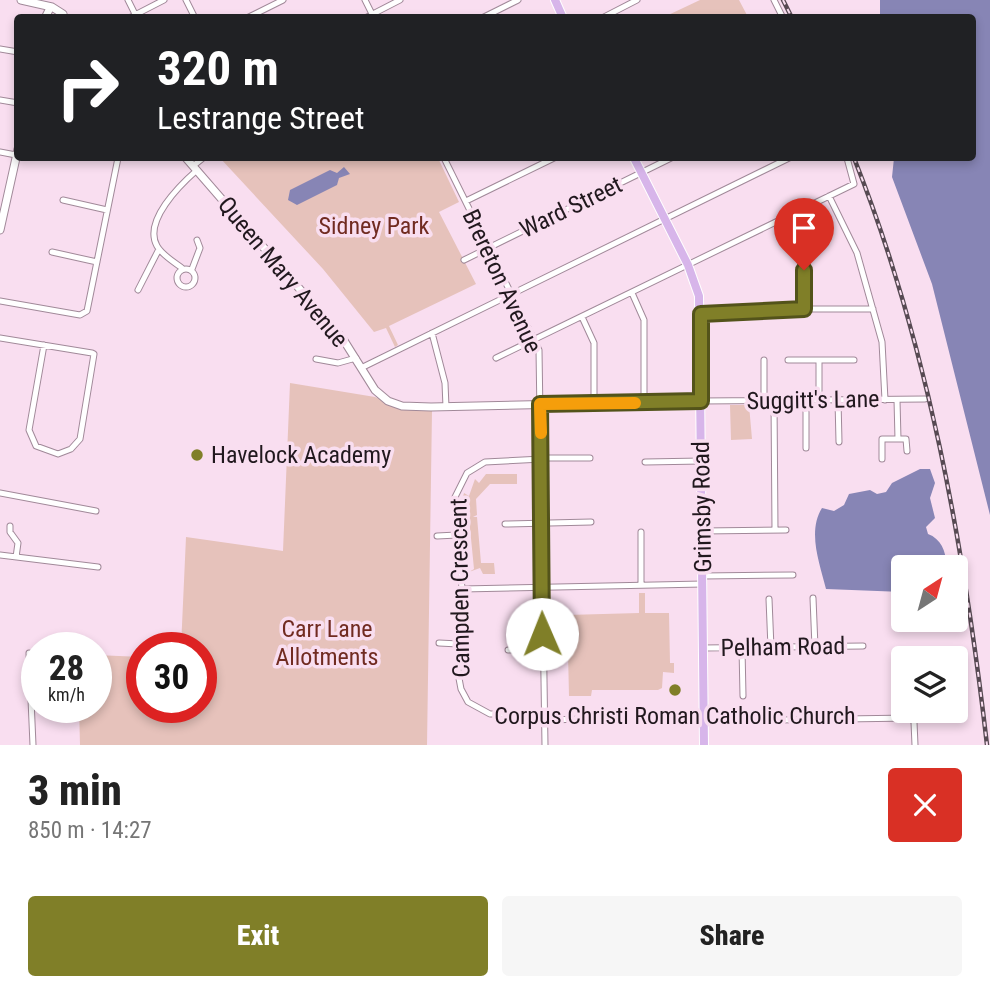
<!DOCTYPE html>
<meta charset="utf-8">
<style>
:root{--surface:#fff;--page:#f6f6f6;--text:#222;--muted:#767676;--accent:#807f28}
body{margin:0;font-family:"Roboto Condensed",sans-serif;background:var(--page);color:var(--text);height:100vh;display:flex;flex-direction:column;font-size:26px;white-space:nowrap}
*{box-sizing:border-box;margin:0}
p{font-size:23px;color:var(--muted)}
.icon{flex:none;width:38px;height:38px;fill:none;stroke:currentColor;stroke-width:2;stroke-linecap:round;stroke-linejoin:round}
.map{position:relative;height:745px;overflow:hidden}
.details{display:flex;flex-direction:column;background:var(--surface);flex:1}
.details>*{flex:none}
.banner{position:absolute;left:14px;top:14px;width:962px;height:147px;border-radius:7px;box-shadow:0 4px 10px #0003;background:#202124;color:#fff;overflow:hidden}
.needle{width:46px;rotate:36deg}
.buttons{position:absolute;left:891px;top:555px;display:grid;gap:14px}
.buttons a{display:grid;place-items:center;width:77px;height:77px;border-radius:7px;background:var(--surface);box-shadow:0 4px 10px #0003;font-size:35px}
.speed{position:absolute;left:21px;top:632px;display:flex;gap:14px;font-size:35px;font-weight:700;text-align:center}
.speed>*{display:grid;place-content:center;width:91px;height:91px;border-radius:50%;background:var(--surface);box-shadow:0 4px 10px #0003;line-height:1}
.speed small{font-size:18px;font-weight:400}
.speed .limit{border:10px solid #d22;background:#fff;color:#111}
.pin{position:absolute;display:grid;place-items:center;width:60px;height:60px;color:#fff;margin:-72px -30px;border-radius:50% 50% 50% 0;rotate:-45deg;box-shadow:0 0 7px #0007}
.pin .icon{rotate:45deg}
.me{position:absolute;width:77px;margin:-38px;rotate:359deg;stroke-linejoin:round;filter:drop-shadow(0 0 5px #0008)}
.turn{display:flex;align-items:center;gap:24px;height:147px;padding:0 28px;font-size:32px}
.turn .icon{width:91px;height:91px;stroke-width:2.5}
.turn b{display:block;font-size:49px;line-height:60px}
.round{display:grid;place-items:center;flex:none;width:74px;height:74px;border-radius:7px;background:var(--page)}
.overview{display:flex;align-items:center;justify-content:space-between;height:119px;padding:0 28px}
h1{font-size:42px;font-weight:800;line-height:52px}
.action{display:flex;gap:14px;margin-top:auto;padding:14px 28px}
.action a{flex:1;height:80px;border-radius:7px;background:var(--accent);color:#fff;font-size:28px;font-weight:800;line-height:80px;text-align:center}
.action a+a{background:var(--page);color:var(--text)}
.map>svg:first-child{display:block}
</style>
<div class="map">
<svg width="990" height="745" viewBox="0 0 990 745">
<rect width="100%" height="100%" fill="#f9def0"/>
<path fill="#e6c2bb" d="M700,0H739L748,17H664Z
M220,158H438L459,202L439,212L476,284L389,326L398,345L395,347L386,328L374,332L323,269Z
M290,383L375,397L399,408L432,411L427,745H80L79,707H96V655L142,657V707H201V648L181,647L186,537L283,551Z
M730,405H749L752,439L731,440Z
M486,474H517V484H490L476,499L477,515L473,517H477L481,563H494L495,574H483L480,568L469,572L474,569L469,518L464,517L469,516V498L463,497L464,493L469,496L475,479L479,483Z
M639,593H645V613H669L670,663H674V673L663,672L662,688L658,690H592L591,696H569L568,653L554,650L568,645L567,615L639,613Z"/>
<path fill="#8785b5" d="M880,0H990V515L932,284L892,177L894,158H973V18L880,17Z
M344,167L350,174L339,178L337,185L297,205L288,200L290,190L330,170L337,173Z
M920,469H930L935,483L930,498L935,518L926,527L928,534C942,539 947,554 946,567H903V592L826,589C820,564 807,532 822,508L834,511L844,505L849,494L870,490L877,494L886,492L892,483Z"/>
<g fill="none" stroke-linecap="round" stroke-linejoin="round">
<g stroke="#a18999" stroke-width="7">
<path id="street" d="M128,0L135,14
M186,0L195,18
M365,0L374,18
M774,0L783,18
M129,18L164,0
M247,18L283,0
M365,18L400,0
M482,18L518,0
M602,18L637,0
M0,49L18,52
M0,100L18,103
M0,152L16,155
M444,158L539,350L545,745
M193,166L203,158
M829,196L857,253L882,342L885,400
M63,200L107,210
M466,201L554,158
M780,220L804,270V309
M52,252L97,262
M464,260L671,158
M182,268C174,262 162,255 157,246C143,221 180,185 197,170
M177 278a9 9 0 1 1 18 0a9 9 0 1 1-18 0Z
M192,269L200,248L197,240
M138,290L159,249
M632,293L644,320V403
M0,301L80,315L87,311L118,158
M701,315L763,309H873
M582,317L594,343V404
M432,333L445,383L446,407
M0,338L92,353L94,354L80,439L71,449L58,454L36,446L29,430L44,345
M496,358L854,184L847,158
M316,359L338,363L356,358
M764,360V400
M788,360H854
M819,360V400
M361,368L789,158
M806,400V448
M838,400L839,442
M897,400L898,439
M701,401L925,399
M774,401L775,530
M541,458H590
M542,459L485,462L467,473L455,497L462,589L458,673L461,689L468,702L490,714H544
M882,459V439H906L907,451
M645,462L702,461
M0,493L96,511
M505,524L591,522
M10,526V532L18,543L16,557
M703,531L786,530
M641,532V585
M437,536L457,535
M0,555L98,567
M703,576L793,575
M462,589L703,584
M813,598L815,647
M769,599L771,648
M439,643L459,644
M703,648L863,646
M742,648L743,696
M508,650L542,649
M29,653L33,745
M658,718H703
M544,720L589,719
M703,721L910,718L914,722L915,745"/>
</g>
<g stroke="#a18999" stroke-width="9">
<path id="secondary" d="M21,0L52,7L63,14
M45,18L50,8
M186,158L343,339L375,390L388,401L402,406L431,407L701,401
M0,230L18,149"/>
</g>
<g stroke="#fff" stroke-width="10">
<path id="primary" d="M555,0L563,18
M634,158L688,265L699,296L704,745"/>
</g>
<use href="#street" stroke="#fff" stroke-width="5"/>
<use href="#secondary" stroke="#fff" stroke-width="7"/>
<use href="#primary" stroke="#d7b5ea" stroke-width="8"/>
<g stroke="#574a53" stroke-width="4.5">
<path id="rail" d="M783,0L792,18
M854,158C928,344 964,546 987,745"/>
</g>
<use href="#rail" stroke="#f9def0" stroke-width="2" stroke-dasharray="5" stroke-linecap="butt"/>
</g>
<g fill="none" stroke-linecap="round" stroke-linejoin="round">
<g stroke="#53531a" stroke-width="18">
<path id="route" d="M542,634L540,404L701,401V314L804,309V270"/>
</g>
<use href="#route" stroke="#807f28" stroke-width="12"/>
<path stroke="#f59e0b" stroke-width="12" d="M541,433L540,404L635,403"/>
</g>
<g fill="#807f28" stroke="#f9def0" stroke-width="2.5">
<circle cx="197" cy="455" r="7"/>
<circle cx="675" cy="690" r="7"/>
</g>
<g text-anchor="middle" stroke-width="7" stroke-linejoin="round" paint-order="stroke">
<g font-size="24" fill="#21181e" stroke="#f9def0">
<text transform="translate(571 207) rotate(-26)" y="8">Ward Street</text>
<text transform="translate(283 272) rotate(50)" y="8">Queen Mary Avenue</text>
<text transform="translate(502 281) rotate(65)" y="8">Brereton Avenue</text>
<text transform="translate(813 400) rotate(-1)" y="8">Suggitt's Lane</text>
<text transform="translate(702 507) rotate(-91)" y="8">Grimsby Road</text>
<text transform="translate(460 588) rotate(-91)" y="8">Campden Crescent</text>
<text transform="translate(783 647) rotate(-1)" y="8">Pelham Road</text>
</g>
<g font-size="24" fill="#712b21" stroke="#f9def0">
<text x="374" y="234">Sidney Park</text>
<text x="327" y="637">Carr Lane<tspan x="327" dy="28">Allotments</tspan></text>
</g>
<g font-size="24" fill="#21181e" stroke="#f9def0" text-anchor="start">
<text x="211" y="463">Havelock Academy</text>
<text x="675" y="724" text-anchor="middle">Corpus Christi Roman Catholic Church</text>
</g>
</g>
</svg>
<div class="buttons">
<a><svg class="needle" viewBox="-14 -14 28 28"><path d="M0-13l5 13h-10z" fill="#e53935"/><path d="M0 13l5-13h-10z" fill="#767676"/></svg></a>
<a><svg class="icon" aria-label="layers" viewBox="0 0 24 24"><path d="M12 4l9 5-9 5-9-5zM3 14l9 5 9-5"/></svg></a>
</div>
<div class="speed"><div>28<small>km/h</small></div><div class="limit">30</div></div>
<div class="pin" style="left:804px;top:270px;background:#d93025"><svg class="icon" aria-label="arrive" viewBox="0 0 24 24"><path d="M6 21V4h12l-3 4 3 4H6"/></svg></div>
<svg class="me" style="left:542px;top:634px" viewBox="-20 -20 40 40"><circle r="19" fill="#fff"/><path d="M0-13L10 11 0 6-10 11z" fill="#807f28"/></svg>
<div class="banner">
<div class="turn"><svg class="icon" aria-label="right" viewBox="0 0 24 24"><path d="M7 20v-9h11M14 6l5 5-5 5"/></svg><div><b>320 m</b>Lestrange Street</div></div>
</div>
</div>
<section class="details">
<div class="overview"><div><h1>3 min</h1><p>850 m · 14:27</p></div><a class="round" style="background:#d93025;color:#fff"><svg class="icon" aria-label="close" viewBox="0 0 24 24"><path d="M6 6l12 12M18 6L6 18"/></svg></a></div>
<div class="action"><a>Exit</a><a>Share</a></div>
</section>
